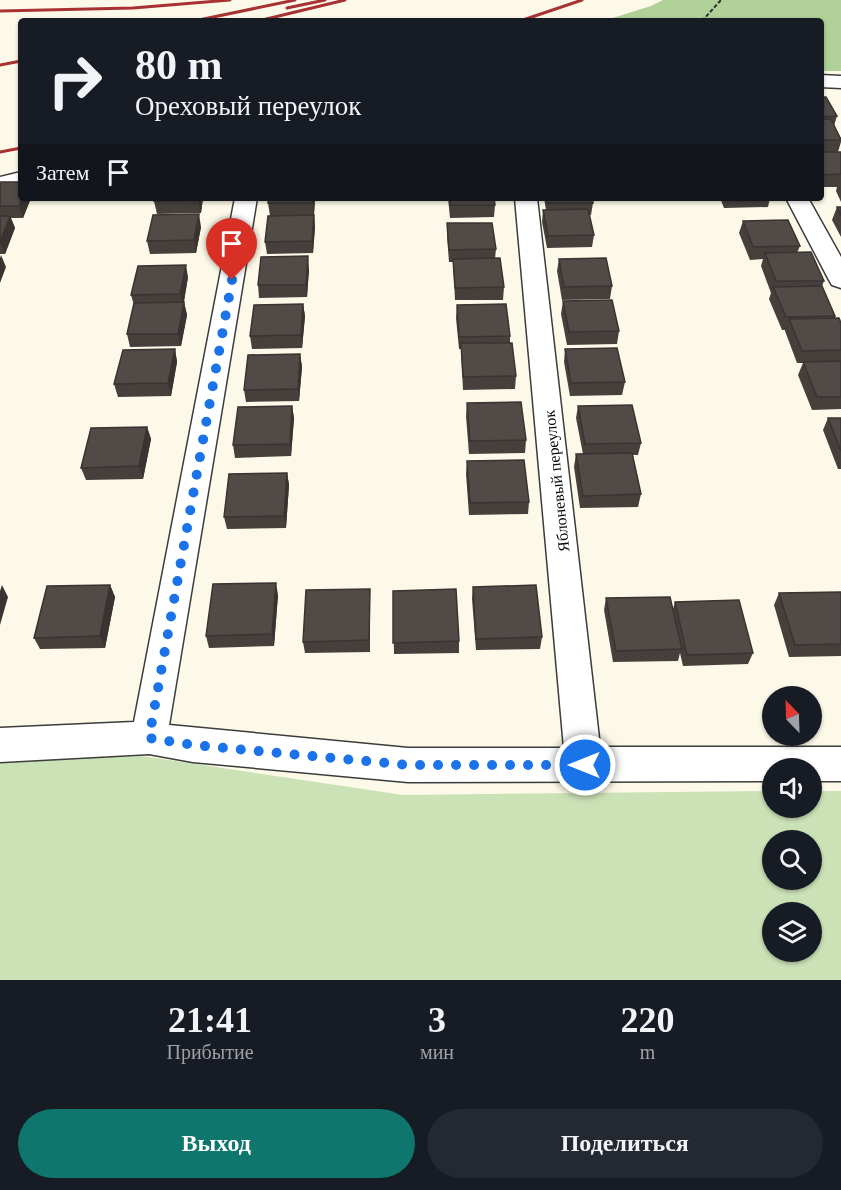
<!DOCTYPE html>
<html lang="ru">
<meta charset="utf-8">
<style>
:root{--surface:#171b24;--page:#242831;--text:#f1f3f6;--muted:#9ea1a6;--accent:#0f766e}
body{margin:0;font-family:"Times New Roman",serif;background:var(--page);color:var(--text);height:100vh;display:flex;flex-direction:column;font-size:22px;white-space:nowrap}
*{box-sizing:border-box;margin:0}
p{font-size:20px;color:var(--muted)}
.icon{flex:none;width:33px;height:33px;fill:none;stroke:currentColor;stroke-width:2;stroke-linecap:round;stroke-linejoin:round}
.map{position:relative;height:980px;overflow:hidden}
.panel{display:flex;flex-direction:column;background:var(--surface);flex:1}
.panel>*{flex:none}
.top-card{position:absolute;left:18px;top:18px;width:806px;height:183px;border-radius:6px;box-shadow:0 2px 4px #0004;background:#171b24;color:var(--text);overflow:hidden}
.needle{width:39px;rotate:337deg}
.tools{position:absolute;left:762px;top:686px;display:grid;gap:12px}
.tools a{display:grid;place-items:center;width:60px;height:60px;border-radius:50%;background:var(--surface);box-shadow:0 2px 4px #0004;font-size:30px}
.pin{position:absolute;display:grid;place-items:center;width:51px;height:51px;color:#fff;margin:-62px -26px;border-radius:50% 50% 50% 0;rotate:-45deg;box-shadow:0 0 6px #0007}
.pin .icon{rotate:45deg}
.me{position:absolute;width:66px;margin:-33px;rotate:270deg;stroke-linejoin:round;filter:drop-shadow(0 0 4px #0008)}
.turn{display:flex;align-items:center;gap:21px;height:126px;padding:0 18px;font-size:27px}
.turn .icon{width:78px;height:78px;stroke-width:2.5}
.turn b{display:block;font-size:42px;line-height:51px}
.then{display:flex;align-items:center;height:57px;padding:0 18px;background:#0003;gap:12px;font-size:22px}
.eta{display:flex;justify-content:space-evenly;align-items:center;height:102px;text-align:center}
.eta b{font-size:36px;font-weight:700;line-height:42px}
.primary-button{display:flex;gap:12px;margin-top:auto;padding:12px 18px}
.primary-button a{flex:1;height:69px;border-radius:36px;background:var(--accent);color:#fff;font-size:24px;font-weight:700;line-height:69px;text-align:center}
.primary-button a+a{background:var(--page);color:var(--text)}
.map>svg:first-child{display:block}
</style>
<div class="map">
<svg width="841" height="980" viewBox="0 0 841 980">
<rect width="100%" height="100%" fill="#fcf9e8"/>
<path fill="#cbe2b7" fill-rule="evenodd" d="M142,756L403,795L772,791V807H812V791H841V980H0V760ZM772,840H812V879H772ZM772,912H812V951H772Z"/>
<path fill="#afd198" d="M663,0H841V71H821L820,21H603L651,6Z"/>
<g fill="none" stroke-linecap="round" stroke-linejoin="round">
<g stroke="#3c3c3c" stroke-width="3">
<path id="minor" d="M820,75L841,76V88L820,87Z
M21,172V186L0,191V177Z
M235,198H257L169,725L408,748H564L515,198H537L600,747H841V781H812V768H772V781L408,782L193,762L149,754L0,762V728L134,722Z
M786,198H808L841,257V288L832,285L829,280Z"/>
</g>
<path stroke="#2b2b2b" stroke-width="2" stroke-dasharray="4 2" stroke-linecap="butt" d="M702,21L721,0"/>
<use href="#minor" fill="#fff" fill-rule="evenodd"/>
<path stroke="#a83233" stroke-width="3" d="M287,8L325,0
M0,11L133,8L230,0
M194,21L295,0
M258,21L345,0
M520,21L582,0
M0,65L21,61
M0,152L21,148"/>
</g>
<path fill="#46403d" d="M820,89L824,95L823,97L837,116L834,126L841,138V142L838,152H841V202L836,191L837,187H820Z
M0,182L21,198H31L23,218H11L15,228L5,254H0Z
M155,198H203L201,213L157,214L154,201Z
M315,198L314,215L315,227L313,253L267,254L265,242L270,216L268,203Z
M448,198H494L495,205L494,217L450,218Z
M544,198H592L593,203L591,215H589L594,235L592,247L547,248L542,222L543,210H546Z
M720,198H770L768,207L724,208Z
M837,207H841V237L832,220Z
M743,221L800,246L797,253L824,281L822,286L835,316V318L841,323V409L812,410L798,375L803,363H797L785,331V330H782L769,299L771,293L761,266L763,259L750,260L739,233Z
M447,223L496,249L495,259L504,287L503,300H455L453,262H449L447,236Z
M201,227L196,253L150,254L147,241Z
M559,259L612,286L610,299L562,300L557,271Z
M309,269L307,297L259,298L258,285Z
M188,277L184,302L187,315L181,346L130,347L127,334L134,305L131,295Z
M563,301L619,331L617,344L567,345L561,314Z
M303,304L305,316L302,348L252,349L250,336Z
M457,305L510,336V343L516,376L515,389L463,390L461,349H459L456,318Z
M175,349L177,362L171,396L118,397L114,384Z
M565,349L625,382L622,395L570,396L564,362Z
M300,354L302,367L299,401L246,402L244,390Z
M467,403L526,440L525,453L469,454L466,416Z
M292,406L294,418L291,456L235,458L233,445Z
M578,406L641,443L638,455H633L641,494L638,507L580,508L574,467L576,454H583L576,418Z
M828,418H841V469H838L823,430Z
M147,427L151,439L143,479L86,480L81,468Z
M467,461L529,502L528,514L469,515L466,474Z
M287,473L289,485L286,528L227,529L224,517Z
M110,585L115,597L105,648L40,649L34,638Z
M473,587L542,637L540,649L476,650L472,599Z
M370,589V652L305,653L303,642Z
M393,591L459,641V653L394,654Z
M841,592V656L789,657L774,605L779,593Z
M278,595L274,646L209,648L206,636Z
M606,598L673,609L675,602L753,653L748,664L683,666L680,653L678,661L613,662L604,610Z"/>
<path fill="#393432" d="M22,198H31L23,218L19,206Z
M199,198H203L201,213L198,200Z
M313,198H315L314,215L313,203Z
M199,214L201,227L196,253L194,240Z
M314,215L315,227L313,253L312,241Z
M10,216L15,228L5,254L0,242Z
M1,255L6,267L0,283V258Z
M308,256L309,269L307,297L306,285Z
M186,265L188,277L183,306L180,294Z
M184,302L187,315L181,346L178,334Z
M303,304L305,316L302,348L301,335Z
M175,349L177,362L171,396L168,383Z
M300,354L302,367L299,401L298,389Z
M292,406L294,418L291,456L290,444Z
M147,427L151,439L143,479L139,466Z
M287,473L289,485L286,528L284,516Z
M276,583L278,595L274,646L272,634Z
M2,585L8,597L0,625V591Z
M110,585L115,597L105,648L100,636Z
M370,589V652L369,640Z"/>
<path fill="#514b47" stroke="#393432" stroke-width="1.5" d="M820,97H826L837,116L820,117Z
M820,119H831L841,140H820Z
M820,152H841V174L820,175Z
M0,182H21V198H22L19,206H0Z
M155,198H199L198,200L154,201Z
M269,198H313V203H268Z
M450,198H494L495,205H450Z
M547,198H592L593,203H548Z
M837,207H841V216Z
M588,209L594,235L548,236L543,210Z
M199,214L194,240L147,241L153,215Z
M314,215L312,241L265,242L268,216Z
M0,216H10L0,242Z
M788,220L800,246L753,247L743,221Z
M447,223H492L496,249L449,250Z
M811,252L824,281H776L765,253Z
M308,256L306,285H258L261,257Z
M500,258L504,287L455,288L453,259Z
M606,258L612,286L564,287L559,259Z
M186,265L180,294L131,295L138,266Z
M822,286L835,316L786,317L773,287Z
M612,300L619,331L569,332L563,301Z
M184,302L178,334H127L134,303Z
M303,304L301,335L250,336L254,305Z
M506,304L510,336L459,337L457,305Z
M839,318L841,323V350L802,351L789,319Z
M461,343H512L516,376L463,377Z
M617,348L625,382L571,383L565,349Z
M175,349L168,383L114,384L123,350Z
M300,354L298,389L244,390L248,355Z
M841,361V397H817L803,362Z
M521,402L526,440L470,441L467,403Z
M632,405L641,443L585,444L578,406Z
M292,406L290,444L233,445L238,407Z
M828,418H841V451Z
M147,427L139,466L81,468L91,428Z
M632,453L641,494L583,496L576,454Z
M524,460L529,502L470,503L467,461Z
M287,473L284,516L224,517L229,474Z
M276,583L272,634L206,636L213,584Z
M110,585L100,636L34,638L47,586Z
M536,585L542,637L476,639L473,587Z
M370,589L369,640L303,642L306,590Z
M456,589L459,641L393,643V591Z
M841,592V644L795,645L779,593Z
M670,597L682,649L616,651L606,598Z
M739,600L753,653L687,655L675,602Z"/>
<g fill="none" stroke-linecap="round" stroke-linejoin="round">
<path stroke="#1a73e8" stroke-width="10" stroke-dasharray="0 18" d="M232,280L149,738L193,745L408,765H585"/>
</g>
<g text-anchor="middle" stroke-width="6" stroke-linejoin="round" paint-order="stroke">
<g font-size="16" fill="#090909" stroke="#fff">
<text transform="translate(556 481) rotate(-96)" y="6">Яблоневый переулок</text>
</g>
</g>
</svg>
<div class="tools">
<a><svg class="needle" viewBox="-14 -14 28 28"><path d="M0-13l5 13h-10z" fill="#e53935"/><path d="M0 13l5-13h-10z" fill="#9ea1a6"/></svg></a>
<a><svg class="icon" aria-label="sound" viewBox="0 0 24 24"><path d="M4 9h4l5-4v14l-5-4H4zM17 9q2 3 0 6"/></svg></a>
<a><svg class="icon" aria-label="search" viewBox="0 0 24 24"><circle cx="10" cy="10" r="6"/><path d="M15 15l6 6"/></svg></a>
<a><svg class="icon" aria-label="layers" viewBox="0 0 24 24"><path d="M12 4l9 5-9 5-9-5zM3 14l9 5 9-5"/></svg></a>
</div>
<div class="pin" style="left:232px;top:280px;background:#d93025"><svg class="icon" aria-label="arrive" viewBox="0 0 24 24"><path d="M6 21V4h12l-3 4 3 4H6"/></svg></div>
<svg class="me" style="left:585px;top:765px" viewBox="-20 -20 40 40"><circle r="17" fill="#1a73e8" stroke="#fff" stroke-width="3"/><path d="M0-11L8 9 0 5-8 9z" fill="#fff"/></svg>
<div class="top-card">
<div class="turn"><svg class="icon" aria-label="right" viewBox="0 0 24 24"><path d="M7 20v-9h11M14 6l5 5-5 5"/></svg><div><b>80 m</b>Ореховый переулок</div></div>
<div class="then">Затем<svg class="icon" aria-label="arrive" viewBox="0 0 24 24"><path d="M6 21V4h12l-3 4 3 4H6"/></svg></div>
</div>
</div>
<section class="panel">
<div class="eta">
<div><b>21:41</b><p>Прибытие</p></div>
<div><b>3</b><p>мин</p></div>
<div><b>220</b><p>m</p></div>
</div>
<div class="primary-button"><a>Выход</a><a>Поделиться</a></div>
</section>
